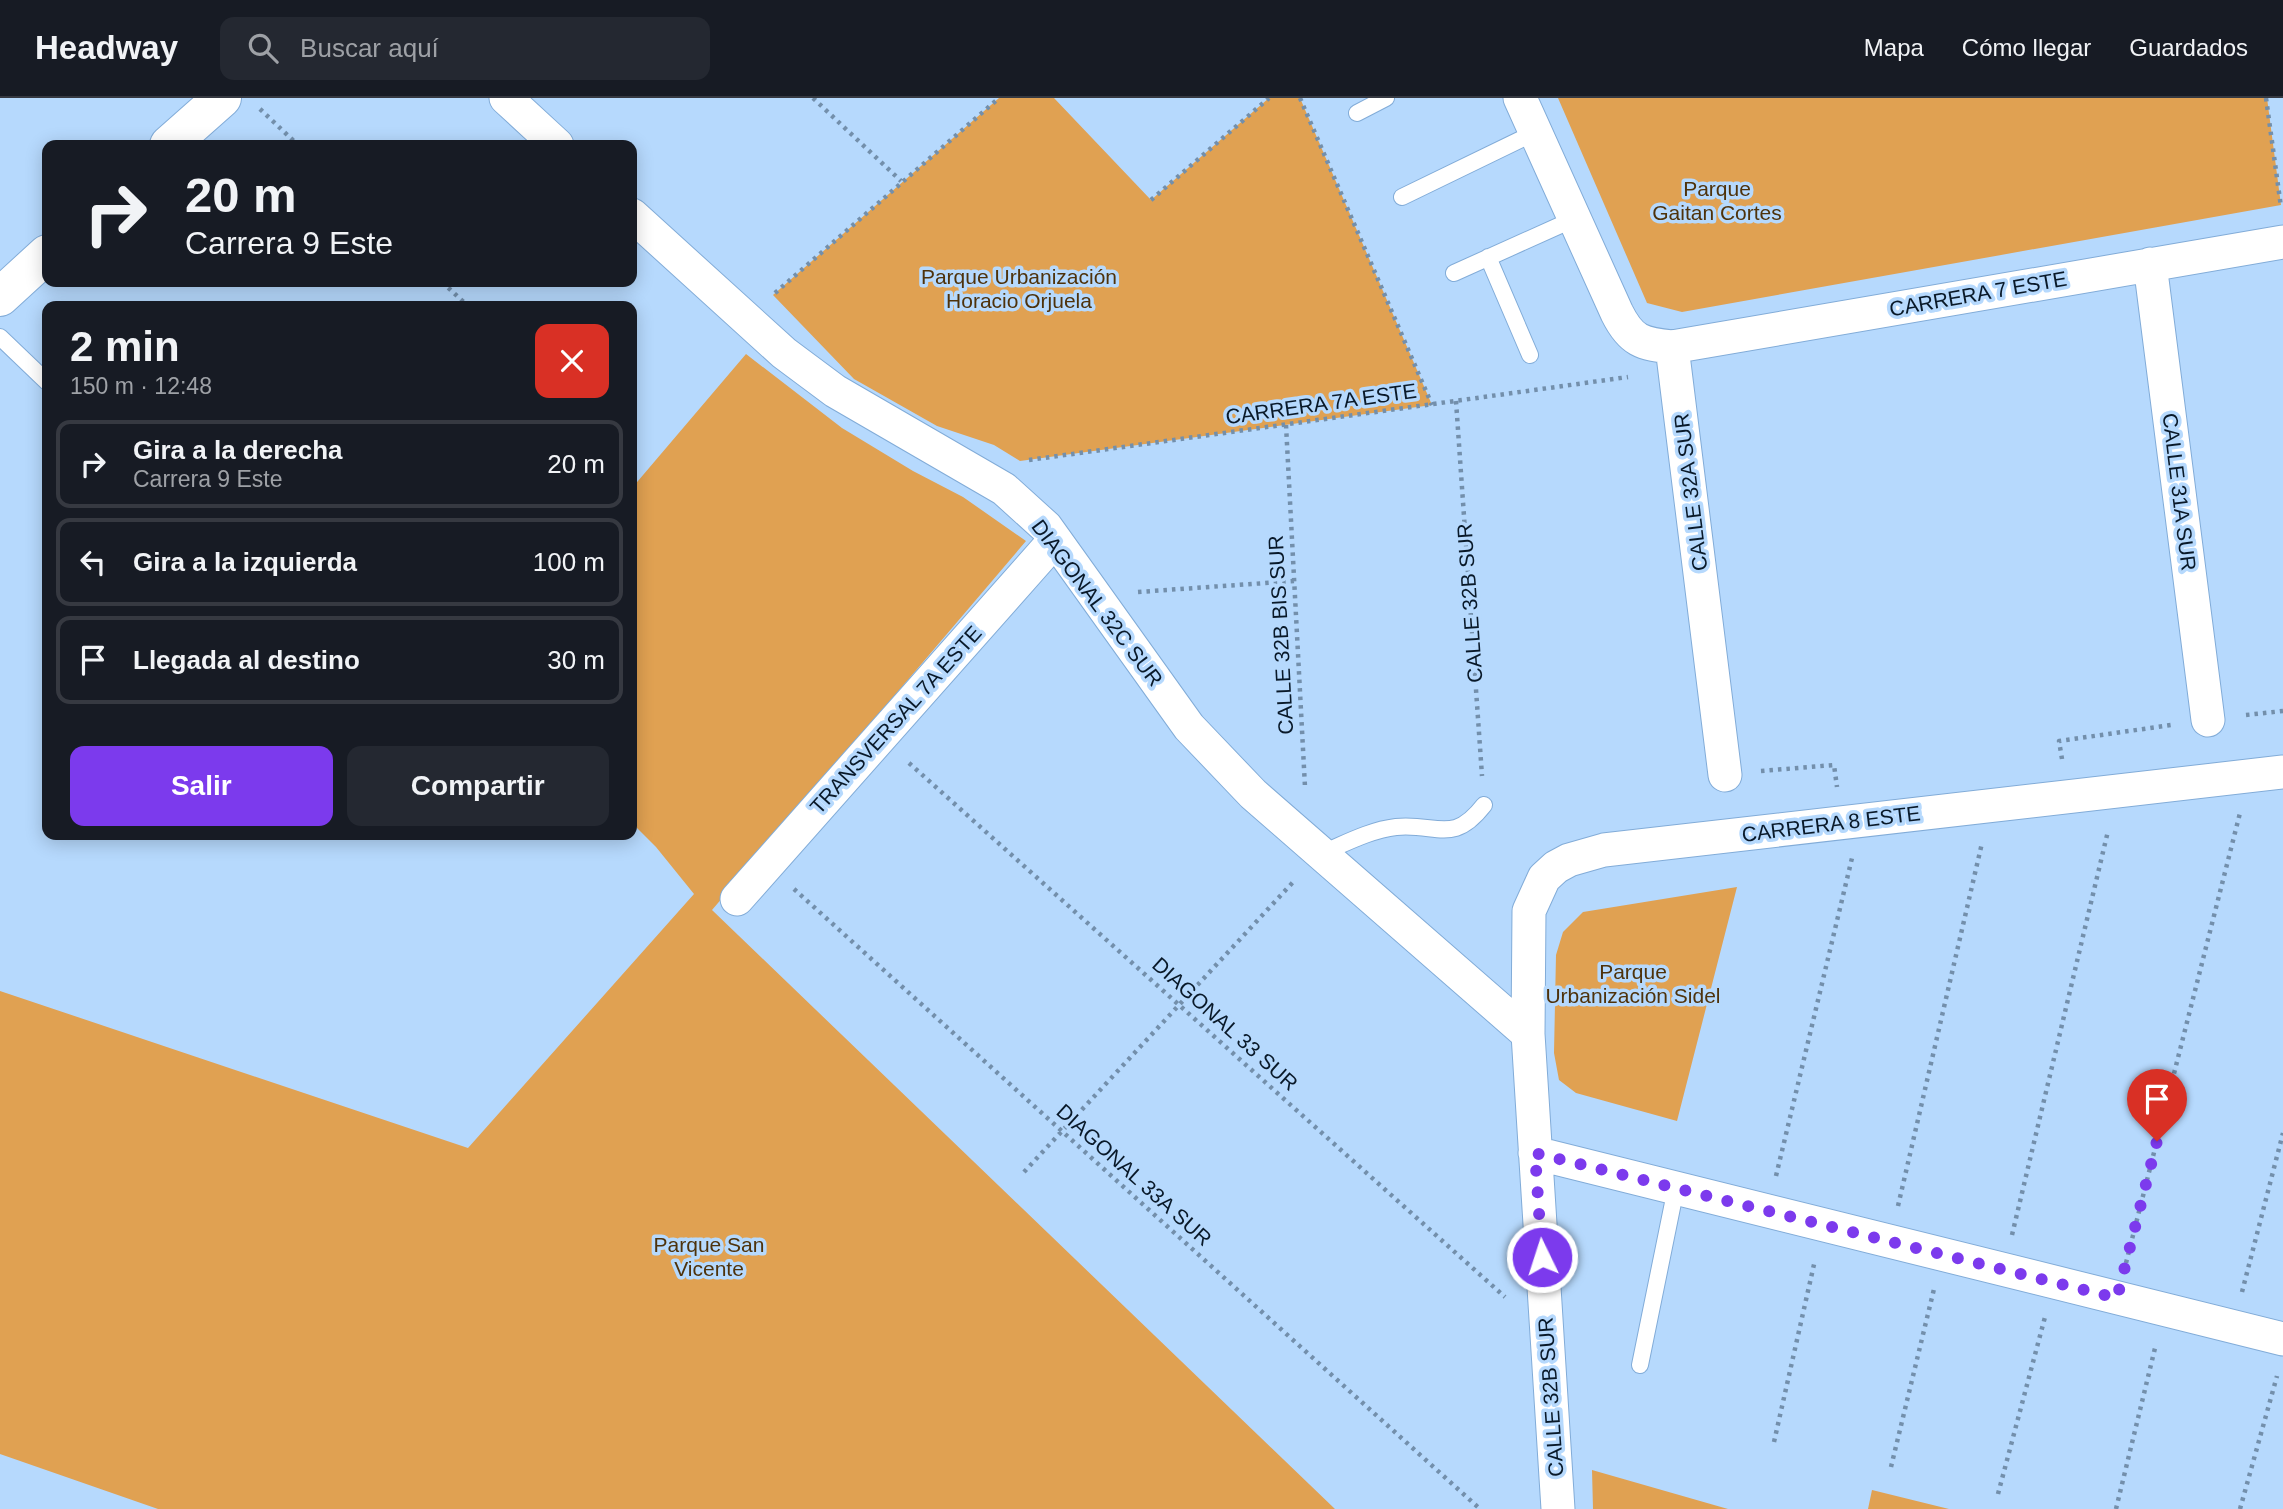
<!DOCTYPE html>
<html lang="es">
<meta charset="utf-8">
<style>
:root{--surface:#171b24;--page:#242831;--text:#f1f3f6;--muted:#9ea1a6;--line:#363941;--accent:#7c3aed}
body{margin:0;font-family:Arial,sans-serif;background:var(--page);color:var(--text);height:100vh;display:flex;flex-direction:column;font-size:26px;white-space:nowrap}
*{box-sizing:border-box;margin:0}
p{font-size:23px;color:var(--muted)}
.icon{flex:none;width:38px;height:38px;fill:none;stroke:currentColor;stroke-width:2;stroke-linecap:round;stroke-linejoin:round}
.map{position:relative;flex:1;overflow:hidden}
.drawer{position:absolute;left:42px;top:203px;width:595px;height:539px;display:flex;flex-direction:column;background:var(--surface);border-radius:14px;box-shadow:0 4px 18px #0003}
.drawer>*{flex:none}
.guide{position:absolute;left:42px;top:42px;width:595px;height:147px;border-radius:14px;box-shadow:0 4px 18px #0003;background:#171b24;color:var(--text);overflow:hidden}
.pin{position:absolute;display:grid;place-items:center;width:60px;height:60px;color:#fff;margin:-72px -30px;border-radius:50% 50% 50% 0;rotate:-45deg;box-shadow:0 0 7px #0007}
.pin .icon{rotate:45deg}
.me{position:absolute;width:77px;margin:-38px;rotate:356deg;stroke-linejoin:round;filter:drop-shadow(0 0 5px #0008)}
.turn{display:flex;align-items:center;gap:24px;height:147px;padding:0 28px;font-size:32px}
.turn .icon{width:91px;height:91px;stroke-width:2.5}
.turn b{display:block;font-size:49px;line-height:60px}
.round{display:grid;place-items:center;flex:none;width:74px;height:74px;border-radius:14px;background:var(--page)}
.headline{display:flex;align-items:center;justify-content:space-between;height:119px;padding:0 28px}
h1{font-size:42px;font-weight:700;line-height:52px}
.button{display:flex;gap:14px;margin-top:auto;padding:14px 28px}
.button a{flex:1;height:80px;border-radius:14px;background:var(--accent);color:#fff;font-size:28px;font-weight:700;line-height:80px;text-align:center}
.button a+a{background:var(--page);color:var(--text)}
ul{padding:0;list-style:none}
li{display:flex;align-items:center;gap:21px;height:88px;margin:0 14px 10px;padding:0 14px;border:4px solid var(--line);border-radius:14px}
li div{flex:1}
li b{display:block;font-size:26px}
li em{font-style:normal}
header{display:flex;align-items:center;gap:42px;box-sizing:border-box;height:98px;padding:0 35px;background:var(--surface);border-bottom:2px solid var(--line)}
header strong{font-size:33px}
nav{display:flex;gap:38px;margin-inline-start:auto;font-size:24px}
.search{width:490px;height:63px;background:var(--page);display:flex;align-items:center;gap:18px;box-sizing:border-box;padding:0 24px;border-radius:14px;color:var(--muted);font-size:26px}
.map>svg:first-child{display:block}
</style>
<header>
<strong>Headway</strong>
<div class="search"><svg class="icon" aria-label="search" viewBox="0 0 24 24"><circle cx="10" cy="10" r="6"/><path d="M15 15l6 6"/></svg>Buscar aquí</div>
<nav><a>Mapa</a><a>Cómo llegar</a><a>Guardados</a></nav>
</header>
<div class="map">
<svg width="2283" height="1411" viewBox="0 0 2283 1411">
<rect width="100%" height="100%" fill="#b6d9fd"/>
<path fill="#e0a152" d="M999,0H1054L1151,102L1269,0H1300L1432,307L1020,363L994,347L937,328L854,281L773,197Z
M1558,0H2267L2281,107L1682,214L1647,205Z
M746,256L842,330L913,373L963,399L1026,443L712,812L1335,1411H158L0,1356V893L468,1050L694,796L656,749L632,725V390Z
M1737,789L1677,1023L1576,995L1559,982L1554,955L1556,857L1563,834L1583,814Z
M1592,1372L1728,1411H1593Z
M1872,1392L1949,1411H1868Z"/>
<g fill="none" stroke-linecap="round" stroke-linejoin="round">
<g stroke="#82acd8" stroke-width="18">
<path id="lane" d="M1357,15L1386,0
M1402,99L1536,34
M1488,159L1530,257
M1454,175L1574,121
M0,239L47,284
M1320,756C1344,746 1370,732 1396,729C1438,725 1453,747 1484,707
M1640,1267L1676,1090"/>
</g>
<g stroke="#82acd8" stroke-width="35">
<path id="street" d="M506,0L557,47
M1520,0L1617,215C1631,243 1642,246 1672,249L2283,144
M632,117L784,255L835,293L1004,391L1046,429L1189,629L1253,696L1528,936
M2150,166L2208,622
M1672,249L1725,677
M737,801L1055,442
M1535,1055L2283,1241
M1558,1411L1528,936L1529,813L1544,780L1556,769L1569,762L1604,752L2283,674"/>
</g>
<g stroke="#82acd8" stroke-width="40">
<path id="secondary" d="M169,47L222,0
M0,199L47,156"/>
</g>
<path stroke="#738fab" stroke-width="4.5" stroke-dasharray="3.5 5" stroke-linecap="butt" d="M813,0L901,83
M1300,0L1432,307
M2266,0L2281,109
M260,11L298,47
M1151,102L1269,0
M442,184L468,208
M775,195L999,0
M1456,303L1482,678
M1286,327L1305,689
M1029,362L1628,279
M632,364L635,367
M1138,494L1294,483
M2246,617L2283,613
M2062,661L2059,643L2171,627
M909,665L1505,1199
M1761,673L1834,667L1837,689
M794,791L1480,1411
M1024,1074L1295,782
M1776,1078L1852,760
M1898,1108L1982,745
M2012,1137L2108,733
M2126,1165L2240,715
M2242,1194L2283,1035
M1774,1344L1815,1162
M1891,1369L1934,1191
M1998,1396L2045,1219
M2116,1411L2156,1246
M2240,1411L2277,1278"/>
<use href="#lane" stroke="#fff" stroke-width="16"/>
<use href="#street" stroke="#fff" stroke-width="33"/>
<use href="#secondary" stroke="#fff" stroke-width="38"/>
</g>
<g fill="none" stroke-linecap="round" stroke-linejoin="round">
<path stroke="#7c3aed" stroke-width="12" stroke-dasharray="0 21.6" d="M1542,1159L1535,1055L2117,1200L2157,1043"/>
</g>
<g text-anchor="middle" stroke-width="7" stroke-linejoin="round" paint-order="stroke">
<g font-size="21" fill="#4e320b" stroke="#b6d9fd">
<text x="1717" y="98">Parque<tspan x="1717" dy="24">Gaitan Cortes</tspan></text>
<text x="1019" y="186">Parque Urbanización<tspan x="1019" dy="24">Horacio Orjuela</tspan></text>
<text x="1633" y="881">Parque<tspan x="1633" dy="24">Urbanización Sidel</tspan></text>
<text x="709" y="1154">Parque San<tspan x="709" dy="24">Vicente</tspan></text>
</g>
<g font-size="21" fill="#091929" stroke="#b6d9fd">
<text transform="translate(1978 196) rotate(-10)" y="7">CARRERA 7 ESTE</text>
<text transform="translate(1321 306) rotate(-8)" y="7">CARRERA 7A ESTE</text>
<text transform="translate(1691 394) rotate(-97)" y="7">CALLE 32A SUR</text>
<text transform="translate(2179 394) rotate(83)" y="7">CALLE 31A SUR</text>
<text transform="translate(1097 505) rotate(53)" y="7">DIAGONAL 32C SUR</text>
<text transform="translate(1470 505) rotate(-94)" y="7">CALLE 32B SUR</text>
<text transform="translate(1281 537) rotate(-93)" y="7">CALLE 32B BIS SUR</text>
<text transform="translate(896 622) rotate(-48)" y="7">TRANSVERSAL 7A ESTE</text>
<text transform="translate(1831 726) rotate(-7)" y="7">CARRERA 8 ESTE</text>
<text transform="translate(1225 926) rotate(42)" y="7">DIAGONAL 33 SUR</text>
<text transform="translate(1134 1077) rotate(42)" y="7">DIAGONAL 33A SUR</text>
<text transform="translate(1551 1299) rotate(-94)" y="7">CALLE 32B SUR</text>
</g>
</g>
</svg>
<div class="pin" style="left:2157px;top:1043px;background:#d93025"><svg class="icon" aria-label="arrive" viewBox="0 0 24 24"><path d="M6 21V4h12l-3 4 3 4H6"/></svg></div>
<svg class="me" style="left:1542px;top:1159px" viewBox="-20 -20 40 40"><circle r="17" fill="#7c3aed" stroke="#fff" stroke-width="3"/><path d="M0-11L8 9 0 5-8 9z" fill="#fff"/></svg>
<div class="guide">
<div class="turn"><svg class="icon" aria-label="right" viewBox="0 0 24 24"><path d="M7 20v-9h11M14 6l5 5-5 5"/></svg><div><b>20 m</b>Carrera 9 Este</div></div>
</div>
<section class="drawer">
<div class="headline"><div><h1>2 min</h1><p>150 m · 12:48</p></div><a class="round" style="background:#d93025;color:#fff"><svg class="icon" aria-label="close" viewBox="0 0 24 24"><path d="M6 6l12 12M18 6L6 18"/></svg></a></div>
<ul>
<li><svg class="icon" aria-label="right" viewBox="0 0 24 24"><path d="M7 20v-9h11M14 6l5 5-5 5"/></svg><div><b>Gira a la derecha</b><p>Carrera 9 Este</p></div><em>20 m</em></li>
<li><svg class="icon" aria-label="left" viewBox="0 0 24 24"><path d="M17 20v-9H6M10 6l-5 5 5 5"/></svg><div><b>Gira a la izquierda</b></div><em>100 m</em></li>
<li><svg class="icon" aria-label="arrive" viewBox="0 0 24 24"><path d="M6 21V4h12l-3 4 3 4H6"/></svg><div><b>Llegada al destino</b></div><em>30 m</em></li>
</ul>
<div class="button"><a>Salir</a><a>Compartir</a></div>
</section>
</div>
